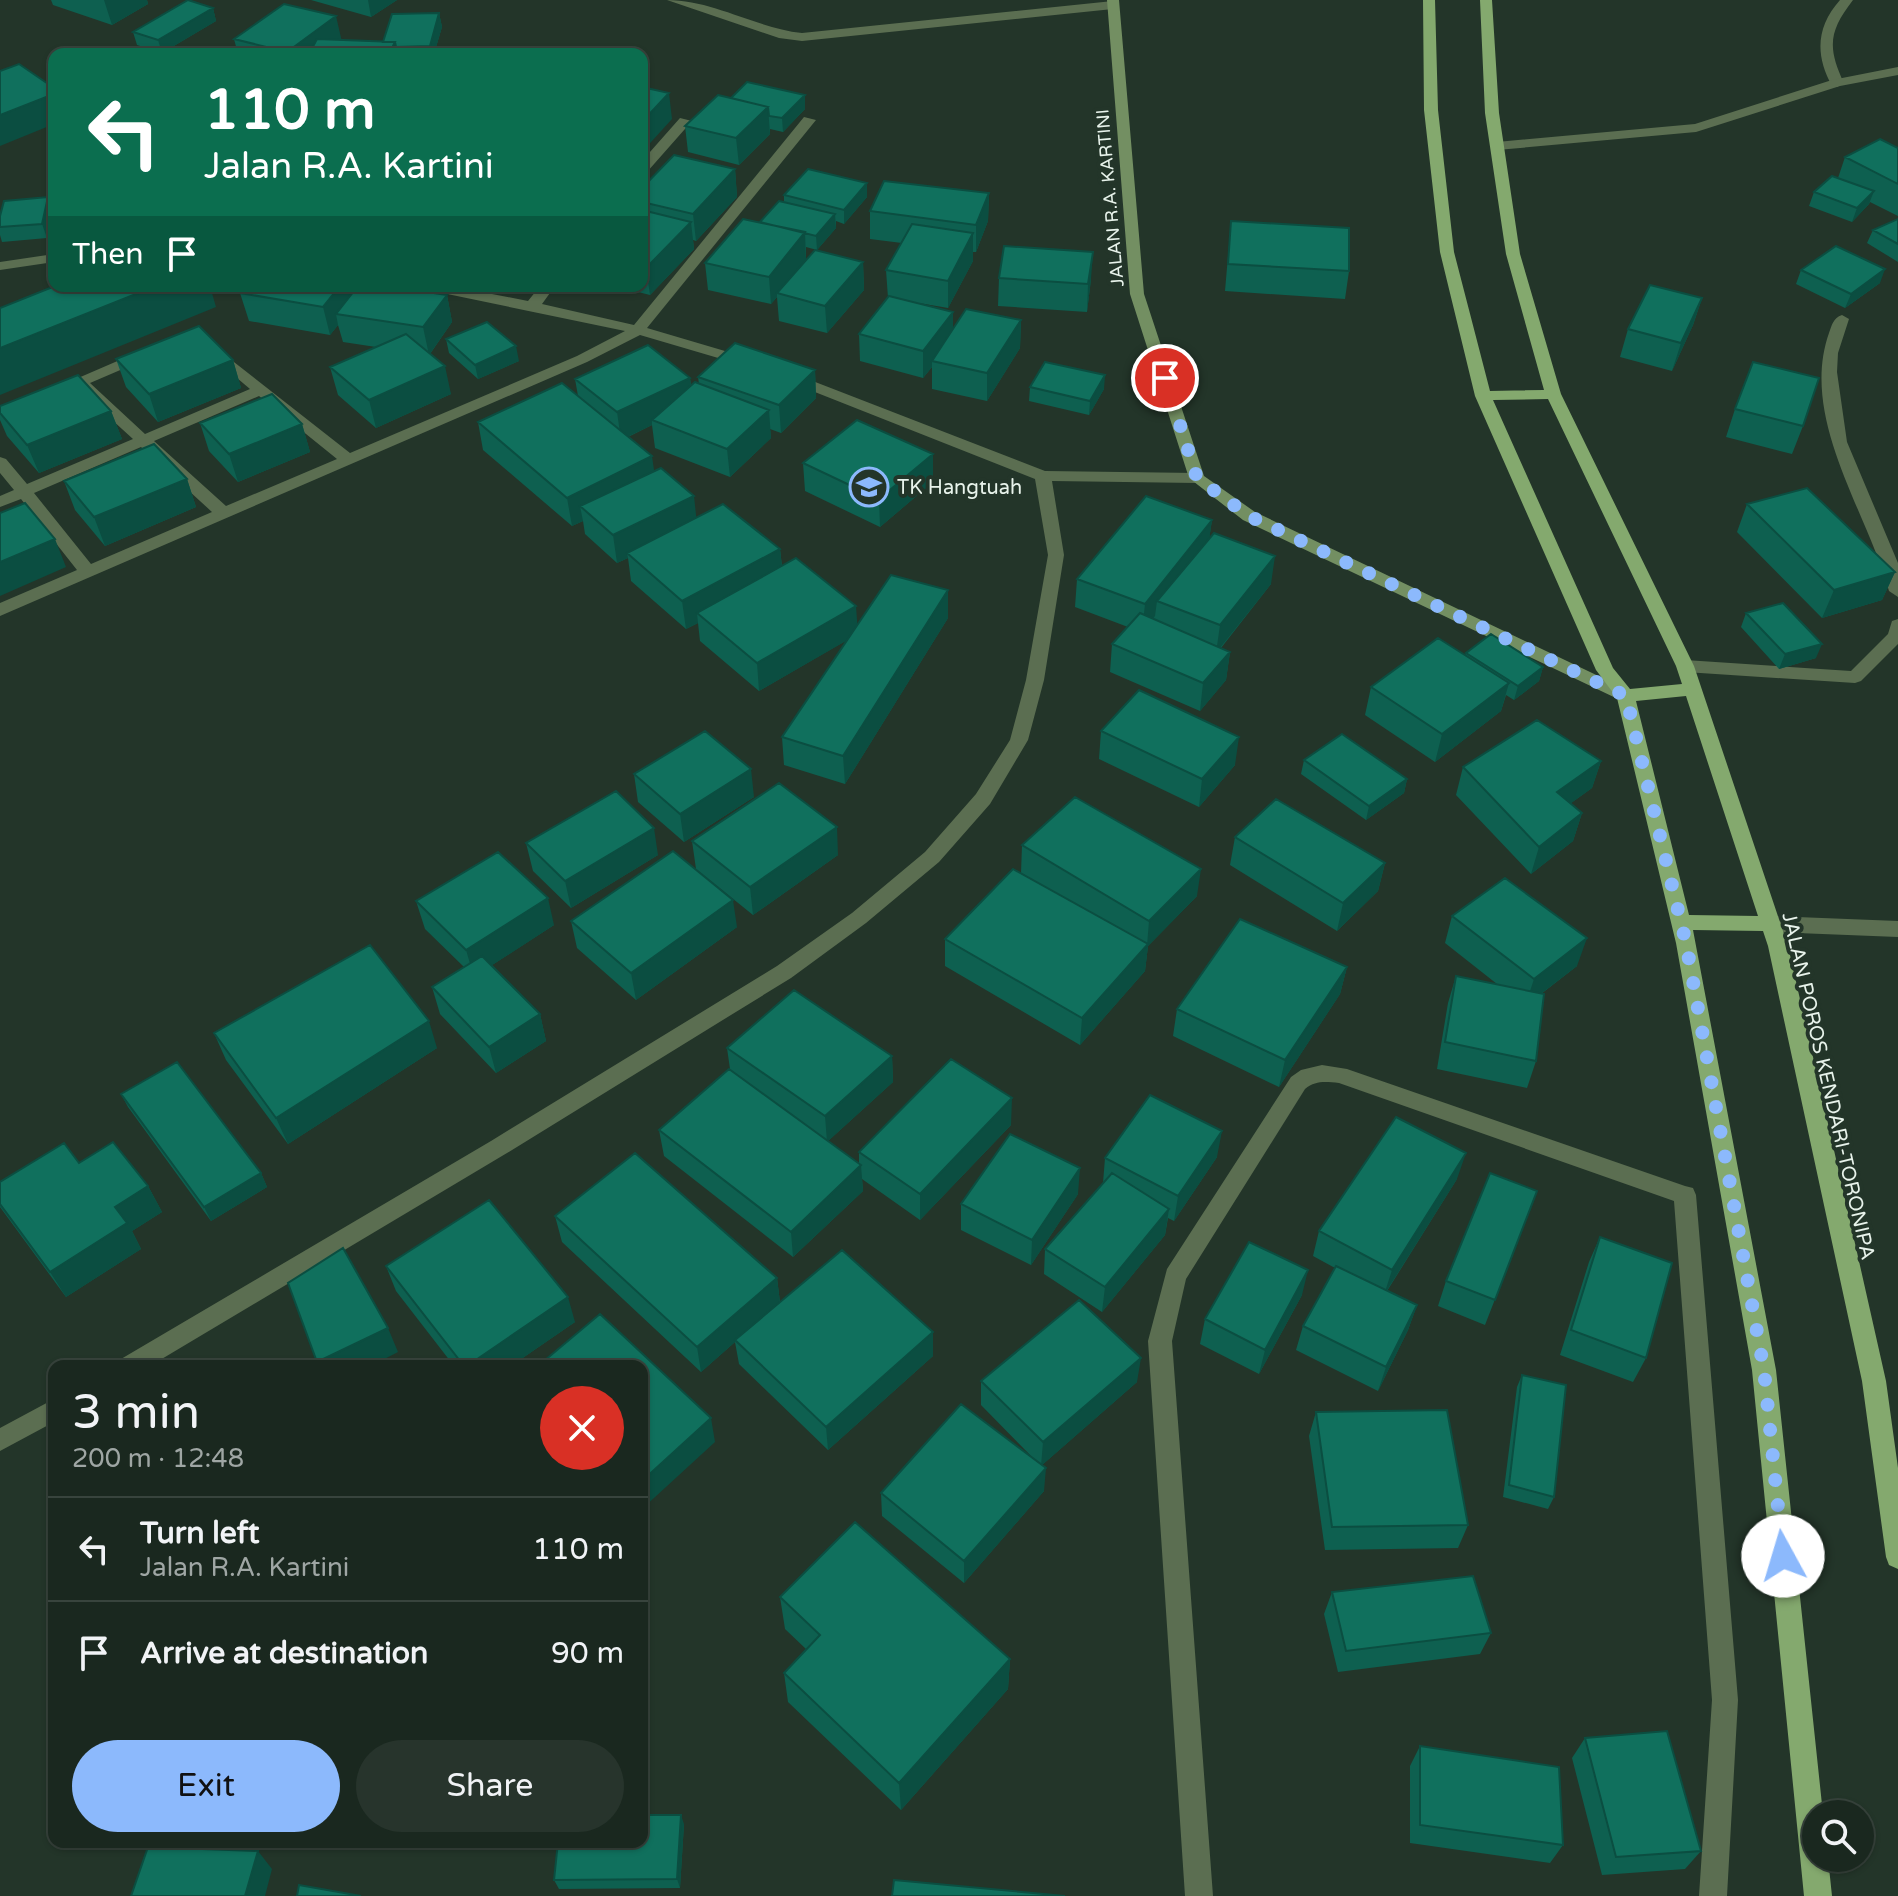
<!DOCTYPE html>
<meta charset="utf-8">
<style>
:root{--surface:#1a281f;--page:#27342c;--text:#f1f3f6;--muted:#9fa6a4;--line:#38443d;--accent:#8cb9fc}
body{margin:0;font-family:"Varela Round",sans-serif;background:var(--page);color:var(--text);height:100vh;display:flex;flex-direction:column;font-size:30px;white-space:nowrap}
*{box-sizing:border-box;margin:0}
p{font-size:26px;color:var(--muted)}
.icon{flex:none;width:44px;height:44px;fill:none;stroke:currentColor;stroke-width:2;stroke-linecap:round;stroke-linejoin:round}
.map{position:relative;flex:1;overflow:hidden}
.side{position:absolute;left:48px;top:1360px;width:600px;height:488px;display:flex;flex-direction:column;background:var(--surface);border-radius:16px;box-shadow:0 2px 6px #0004,0 0 0 2px var(--line)}
.side>*{flex:none}
.top-card{position:absolute;left:48px;top:48px;width:600px;height:244px;border-radius:16px;box-shadow:0 2px 6px #0004,0 0 0 2px var(--line);background:#0b6e4f;color:#fff;overflow:hidden}
.controls{position:absolute;left:1802px;top:1800px;display:grid;gap:16px}
.controls a{display:grid;place-items:center;width:72px;height:72px;border-radius:50%;background:var(--surface);box-shadow:0 2px 6px #0004,0 0 0 2px var(--line);font-size:40px}
.pin{position:absolute;display:grid;place-items:center;width:68px;height:68px;color:#fff;margin:-34px;border:4px solid #fff;border-radius:50%;box-shadow:0 2px 8px #0007}
.me{position:absolute;width:88px;margin:-44px;rotate:354deg;stroke-linejoin:round;filter:drop-shadow(0 0 6px #0008)}
.turn{display:flex;align-items:center;gap:28px;height:168px;padding:0 24px;font-size:36px}
.turn .icon{width:104px;height:104px;stroke-width:2.5}
.turn b{display:block;font-size:56px;line-height:68px}
.then{display:flex;align-items:center;height:76px;padding:0 24px;background:#0003;gap:16px;font-size:30px}
.round{display:grid;place-items:center;flex:none;width:84px;height:84px;border-radius:42px;background:var(--page)}
.head{display:flex;align-items:center;justify-content:space-between;height:136px;padding:0 24px}
h1{font-size:48px;font-weight:600;line-height:60px}
.primary-button{display:flex;gap:16px;margin-top:auto;padding:16px 24px}
.primary-button a{flex:1;height:92px;border-radius:48px;background:var(--accent);color:#111;font-size:32px;font-weight:600;line-height:92px;text-align:center}
.primary-button a+a{background:var(--page);color:var(--text)}
ul{padding:0;list-style:none}
li{display:flex;align-items:center;gap:24px;height:104px;padding:0 24px;border-top:2px solid var(--line)}
li div{flex:1}
li b{display:block;font-size:30px}
li em{font-style:normal}
.map>svg:first-child{display:block}
</style>
<div class="map">
<svg width="1898" height="1896" viewBox="0 0 1898 1896">
<rect width="100%" height="100%" fill="#233529"/>
<g fill="none" stroke-linecap="round" stroke-linejoin="round">
<path fill="#5b6e51" fill-rule="evenodd" d="M667,0C713,0 756,28 802,33L1113,1L1119,5L1113,9L802,41L779,38Z
M1840,0H1853C1829,31 1827,47 1844,83L1837,87L1832,86C1815,55 1816,27 1840,0Z"/>
<path fill="#5b6e51" fill-rule="evenodd" d="M1898,67V75L1840,86L1696,132L1497,150L1490,146L1497,142L1695,124L1832,80Z
M804,117L816,120L647,328L752,359V365H742L640,335L587,362L0,616V603L77,570L21,499L0,507V496L14,490L0,473V457L6,459L27,484L133,439L78,389L60,396L55,394V388L136,353H146V359L90,383L145,434L250,389L211,356V350L216,348L350,453L577,356L625,331L428,290L421,286H451L528,301L540,286H555L542,304L634,325ZM259,396L337,459L226,506L154,441ZM141,447L212,512L91,564L34,493Z
M680,118L692,121L647,172L642,173V161Z
M54,254V262L0,270V262Z
M1842,315L1849,319L1838,353L1837,372L1847,442L1898,563V597L1889,591C1867,511 1799,418 1829,333C1832,325 1833,318 1842,315Z
M792,373L1045,471L1197,473L1205,478L1197,483L1052,481L1064,555L1044,680L1028,740L990,804L939,862L866,923L791,978L507,1153L150,1366H117L121,1359L491,1141L777,966L852,913L925,852L976,794L1010,740L1026,680L1048,555L1035,479L787,381V375Z
M1898,619V644L1861,681L1855,683L1685,672L1676,666L1685,660L1851,671L1888,634L1892,621Z
M1770,916L1898,921V937L1770,932L1763,929L1760,924L1763,919Z
M1322,1065L1347,1069L1685,1186L1693,1188L1696,1195L1738,1700L1727,1896H1699L1712,1700L1674,1201L1339,1083C1326,1082 1316,1080 1305,1089L1186,1279L1172,1341L1213,1896H1185L1148,1341L1167,1269L1291,1077L1301,1070Z
M54,1399V1422L0,1451V1428Z"/>
<path fill="#738f62" fill-rule="evenodd" d="M1107,0H1119L1144,294L1204,476L1255,512L1632,692L1635,696L1632,700H1620L1243,520L1189,478L1130,294Z"/>
<path fill="#84a96e" fill-rule="evenodd" d="M1423,0H1435L1438,110L1454,252L1490,391L1544,390L1506,254L1485,113L1480,0H1492L1499,113L1520,254L1561,394L1694,666L1788,946L1886,1381L1898,1468V1569L1889,1565L1886,1557L1862,1381L1768,946L1763,931L1693,930L1776,1370L1823,1814H1816V1858H1828L1832,1896H1804L1752,1370L1676,943L1617,698L1596,670L1475,396L1440,252L1424,110ZM1548,399L1676,666L1682,684L1630,689L1613,668L1493,400ZM1686,696L1758,916L1689,915L1636,701Z"/>
</g>
<path fill="#0e6050" d="M51,0H147L148,4L112,25L53,5Z
M311,0H397L371,17Z
M213,8L216,21L162,53L137,45L133,32Z
M439,13L442,27L434,54H238L234,39L383,42Z
M805,95V109L783,132L770,129V134L739,165L688,152L685,126L731,98Z
M1898,148V216L1870,202L1869,204L1852,222L1809,206L1814,192L1838,178L1845,157Z
M735,169L737,197L696,241L693,240L694,249L650,295L614,286H642V188Z
M989,193L988,221L976,252H973V261L948,308L919,303L953,312V329L1021,320L1020,348L987,401L932,389V367L923,378L860,361L859,334L888,298L886,270L902,243L870,239V211Z
M784,195L867,197L844,224L836,221V228L817,250L806,247V260L863,262L864,290L827,333L779,321L777,297L771,304L708,290L705,263L760,222L784,202Z
M53,211L47,238L2,242L0,235V216Z
M1898,219V262L1867,243L1873,230Z
M1231,221L1349,271L1345,299L1225,291Z
M1801,270L1880,283L1845,308L1796,284Z
M999,278L1091,279L1087,312L998,306Z
M240,293H353L447,295L452,322L430,354L451,394L376,428L338,395L330,367L376,347L343,342L338,325L330,335L249,321Z
M1702,298L1693,325L1672,371L1620,357L1628,329Z
M446,339L519,361L478,379L449,353Z
M116,359L233,360L241,388L158,422L126,387Z
M815,370L816,398L781,433L770,429L771,438L730,477L655,448L652,425L628,437L654,471L696,517L780,549L782,566L857,625L948,618L845,784L784,765L782,737L847,640L759,691L700,641L698,623L686,629L631,581L628,558L617,563L585,534L583,521L572,526L483,450L478,422L578,396L575,379L690,378L691,386L699,384L698,377Z
M1030,387L1104,389L1089,415L1029,401Z
M0,406L111,411L122,439L39,473L7,436L0,420Z
M1735,409L1803,426L1792,454L1726,437Z
M200,423L302,424L310,452L238,482L209,451Z
M933,454V482L880,527L805,491L803,463Z
M187,479L196,507L105,546L75,510L64,481Z
M1747,504L1895,572L1882,600L1822,618L1737,532Z
M1212,520L1209,539L1271,584L1221,648L1230,652L1226,680L1200,711L1110,672L1112,644L1128,627L1075,607L1077,579Z
M1746,613L1816,658L1779,669L1741,627Z
M1466,653L1543,667L1539,681L1514,700L1506,695L1501,711L1435,762L1365,715L1371,687L1465,656Z
M1101,731L1235,765L1199,807L1099,759Z
M1304,760L1407,779L1404,793L1366,820L1301,774Z
M1601,761L1592,788L1571,803L1582,813L1573,841L1531,874L1456,795L1463,767Z
M634,774L754,797L684,842L638,802Z
M1235,837L1385,863L1378,891L1337,931L1230,865Z
M692,841L838,855L753,915L696,869Z
M526,843L658,855L571,908L533,871Z
M1022,845L1197,896L1148,946L1145,971L1080,1045L945,966V939L1048,889L1021,873Z
M416,901L554,925L492,965L540,1014L546,1041L496,1073L440,1014L432,987L464,967L425,929Z
M1452,916L1577,966L1541,994L1536,1061L1527,1088L1437,1069L1448,1003L1456,976L1497,984L1445,943Z
M571,921L737,927L636,1000L577,948Z
M1347,967L1340,994L1279,1087L1173,1036L1177,1009Z
M214,1033L437,1048L288,1144L226,1060Z
M727,1048L892,1056L893,1082L828,1141L859,1163V1152L1011,1125L920,1220L862,1179L863,1191L793,1257L664,1156L659,1130L730,1069Z
M121,1094L261,1173L267,1187L211,1221L128,1107Z
M1217,1157L1174,1221L1168,1218L1165,1235L1102,1312L1044,1274L1045,1249L1103,1183L1105,1158Z
M79,1163L148,1186L162,1212L132,1231L141,1249L66,1297L0,1207V1182Z
M1457,1179L1387,1291L1417,1305L1408,1330L1378,1391L1296,1350L1303,1326L1335,1268L1313,1256L1319,1231Z
M1537,1191L1485,1325L1438,1306L1446,1281Z
M1078,1194L1031,1265L961,1230V1204Z
M555,1216L777,1278L780,1302L933,1332V1356L828,1450L739,1364L735,1342L701,1372L562,1242Z
M1600,1237L1646,1358L1633,1382L1560,1355L1589,1262Z
M386,1266L575,1322L511,1366H454L396,1291Z
M1302,1295L1259,1374L1200,1344L1205,1319Z
M1522,1375L1554,1497L1548,1509L1503,1497L1517,1387Z
M981,1381L1137,1382L1042,1465L1044,1491L964,1583L882,1516L881,1493L1035,1460L981,1405Z
M1316,1412L1468,1525L1458,1548L1325,1550L1309,1436Z
M1332,1592L1491,1633L1480,1654L1338,1672L1324,1614Z
M780,1597L1010,1659L1008,1689L901,1810L788,1702L784,1673L806,1649L785,1629Z
M1585,1738L1701,1851L1685,1869L1602,1875L1572,1758Z
M1420,1746L1563,1845L1550,1863L1410,1843V1766Z
M684,1824L680,1888L559,1889L554,1880Z"/>
<path fill="#0b4e41" d="M104,0H147L148,4L112,25Z
M368,0H397L371,17Z
M213,8L216,21L162,53L158,40Z
M439,13L442,27L434,54H431L430,46Z
M336,16L342,42L327,54H288L287,52Z
M395,42L398,54H389Z
M669,93L672,119L642,152V122Z
M54,94V124L0,146V115Z
M805,95V109L783,132L782,118Z
M768,107L770,134L739,165L736,138Z
M735,169L737,197L696,241L693,214Z
M867,183V197L844,224V210Z
M1874,191L1869,204L1852,222L1857,208Z
M989,193L988,221L976,252V225Z
M48,197L53,211L47,238L42,224Z
M835,214L836,228L817,250L816,236Z
M691,222L694,249L650,295L646,268Z
M805,232L806,260L777,293V297L771,304L769,277Z
M973,233V261L948,308V281Z
M1093,252L1091,279L1087,312L1088,284Z
M863,262L864,290L827,333L825,306Z
M1885,269L1880,283L1845,308L1851,294Z
M156,286H210L216,307L0,395V348Z
M340,286H351L356,304L336,314L338,325L330,335L323,307Z
M447,295L452,322L429,355L423,327Z
M1702,298L1693,325L1672,371L1681,343Z
M953,312V339L932,361V367L923,378V351Z
M1021,320L1020,348L987,401V373Z
M516,346L519,361L478,379L475,365Z
M233,360L241,388L158,422L149,394Z
M445,366L451,394L376,428L369,400Z
M815,370L816,398L781,433L779,405Z
M1105,375L1104,389L1089,415L1090,401Z
M690,378L693,406L652,420V425L621,440L617,412Z
M769,410L771,438L730,477L727,449Z
M111,411L122,439L39,473L27,445Z
M302,424L310,452L238,482L229,454Z
M933,454V482L880,527L879,499Z
M652,456L656,484L580,506L583,521L572,526L567,498Z
M187,479L196,507L105,546L94,517Z
M694,496L697,524L627,553L628,558L617,563L613,535Z
M1212,520L1208,548L1157,601L1155,616L1142,632L1145,604Z
M55,539L66,567L0,596V562Z
M780,549L783,577L697,613L698,623L686,629L682,601Z
M1275,556L1271,584L1216,653L1220,625Z
M1895,572L1882,600L1822,618L1834,590Z
M948,590V618L845,784L843,756Z
M856,606L858,634L759,691L757,663Z
M1822,644L1816,658L1779,669L1785,654Z
M1230,652L1226,680L1200,711L1203,683Z
M1543,667L1539,681L1514,700L1518,686Z
M1509,683L1501,711L1435,762L1442,734Z
M1239,737L1235,765L1199,807L1202,779Z
M1601,761L1592,788L1549,819L1557,792Z
M751,769L754,797L684,842L680,814Z
M1407,779L1404,793L1366,820L1369,806Z
M1582,813L1573,841L1531,874L1539,847Z
M837,827L838,855L753,915L750,887Z
M654,828L658,855L571,908L565,881Z
M1385,863L1378,891L1337,931L1343,903Z
M1201,869L1197,896L1148,946L1145,971L1080,1045L1082,1018L1147,946L1149,921Z
M548,898L554,925L474,977L466,950Z
M733,900L737,927L636,1000L631,973Z
M1587,938L1577,966L1525,1006L1534,979Z
M1347,967L1340,994L1279,1087L1285,1060Z
M540,1014L546,1041L496,1073L489,1047Z
M429,1021L437,1048L288,1144L276,1118Z
M892,1056L893,1082L827,1142L825,1116Z
M1012,1098L1011,1125L920,1220V1194Z
M1222,1131L1217,1157L1174,1221L1178,1196Z
M1466,1153L1457,1179L1384,1295L1392,1270Z
M861,1165L863,1191L793,1257L791,1232Z
M1080,1168L1078,1194L1031,1265L1032,1240Z
M261,1173L267,1187L211,1221L204,1207Z
M148,1186L162,1212L132,1231L141,1249L66,1297L50,1272L115,1207Z
M1169,1209L1165,1235L1102,1312L1105,1287Z
M1308,1270L1302,1295L1259,1374L1265,1350Z
M777,1278L780,1303L735,1340V1342L701,1372L697,1347Z
M568,1297L575,1322L511,1366H467Z
M1417,1305L1408,1330L1378,1391L1386,1367Z
M388,1328L398,1352L371,1366H319L317,1362Z
M933,1332V1356L828,1450L826,1427Z
M1141,1358L1137,1382L1041,1466L1043,1442Z
M711,1418L715,1442L642,1509V1481Z
M1046,1468L1044,1491L964,1583V1561Z
M1010,1659L1008,1689L901,1810L899,1783Z
M681,1815L684,1824L680,1888L677,1879Z
M258,1851L272,1869L265,1896H245Z"/>
<path fill="#10705d" stroke="#0b4e41" stroke-width="2" d="M188,0L213,8L158,40L133,32Z
M284,4L336,16L287,52L234,39Z
M439,13L430,46L396,47L395,42H383L392,14Z
M317,39L395,42L389,54H309Z
M19,64L54,88V94L0,115V71Z
M747,82L805,95L782,118L769,116L768,107L731,98Z
M642,87L669,93L642,122Z
M718,95L768,107L736,138L685,126Z
M1880,139L1898,148V184L1845,157Z
M674,155L735,169L693,214L642,202V188Z
M50,169H54L53,202Z
M808,169L867,183L844,210L784,195Z
M1832,176L1874,191L1857,208L1814,192Z
M884,181L989,193L976,225L870,211Z
M48,197L42,224L0,227V216L4,201Z
M779,201L835,214L816,236L760,222Z
M642,210L691,222L646,268L642,266Z
M743,219L805,232L769,277L705,263Z
M1898,219V244L1873,230Z
M1231,221L1349,228V271L1228,264Z
M912,224L973,233L948,281L886,270Z
M1004,246L1093,252L1088,284L999,278Z
M1836,246L1885,269L1851,294L1801,270Z
M815,250L863,262L825,306L777,293Z
M1650,285L1702,298L1681,343L1628,329Z
M55,286H156L0,348V308Z
M247,286H340L323,307L240,293Z
M358,286H387L447,295L423,327L336,314Z
M889,296L953,312L923,351L859,334Z
M966,309L1021,320L987,373L932,361Z
M487,322L516,346L475,365L446,339Z
M199,326L233,360L149,394L116,359Z
M406,334L445,366L369,400L330,367Z
M735,343L815,370L779,405L698,377Z
M648,345L690,378L617,412L575,379Z
M1045,362L1105,375L1090,401L1030,387Z
M1753,362L1819,378L1803,426L1735,409Z
M78,375L111,411L27,445L0,413V406Z
M695,382L769,410L727,449L652,420Z
M562,383L652,456L567,498L478,422Z
M272,394L302,424L229,454L200,423Z
M857,420L933,454L879,499L803,463Z
M154,444L187,479L94,517L64,481Z
M661,468L694,496L613,535L580,506Z
M1807,488L1895,572L1834,590L1747,504Z
M1146,496L1212,520L1145,604L1077,579Z
M25,503L55,539L0,562V513Z
M723,504L780,549L682,601L627,553Z
M1214,533L1275,556L1220,625L1157,601Z
M796,558L856,606L757,663L697,613Z
M891,575L948,590L843,756L782,737Z
M1783,603L1822,644L1785,654L1746,613Z
M1140,613L1230,652L1203,683L1112,644Z
M1491,634L1543,667L1518,686L1466,653Z
M1438,638L1509,683L1442,734L1371,687Z
M1139,690L1239,737L1202,779L1101,731Z
M1537,720L1601,761L1557,792L1582,813L1539,847L1463,767Z
M705,731L751,769L680,814L634,774Z
M1342,734L1407,779L1369,806L1304,760Z
M779,783L837,827L750,887L692,841Z
M616,791L654,828L565,881L526,843Z
M1075,797L1201,869L1149,921L1022,845Z
M1276,799L1385,863L1343,903L1235,837Z
M673,851L733,900L631,973L571,921Z
M498,852L548,898L466,950L416,901Z
M1013,869L1148,944L1082,1018L945,939Z
M1505,878L1587,938L1534,979L1452,916Z
M1240,919L1347,967L1285,1060L1177,1009Z
M370,945L429,1021L276,1118L214,1033Z
M482,956L540,1014L489,1047L432,987Z
M1456,976L1544,994L1536,1061L1445,1042Z
M794,990L892,1056L825,1116L727,1048Z
M951,1059L1012,1098L920,1194L859,1152Z
M177,1062L261,1173L204,1207L121,1094Z
M729,1069L861,1165L791,1232L659,1130Z
M1150,1095L1222,1131L1178,1196L1105,1158Z
M1396,1117L1466,1153L1392,1270L1319,1231Z
M1010,1134L1080,1168L1032,1240L961,1204Z
M113,1142L148,1186L115,1207L127,1223L50,1272L0,1204V1182L64,1143L79,1163Z
M635,1153L777,1278L697,1347L555,1216Z
M1112,1173L1169,1209L1105,1287L1045,1249Z
M1490,1173L1537,1191L1495,1300L1446,1281Z
M489,1200L568,1297L467,1366H464L386,1266Z
M1600,1237L1672,1263L1646,1358L1571,1330Z
M1249,1242L1308,1270L1265,1350L1205,1319Z
M343,1248L388,1328L317,1362L288,1283Z
M842,1250L933,1332L826,1427L735,1340Z
M1336,1266L1417,1305L1386,1367L1303,1326Z
M1079,1300L1141,1358L1043,1442L981,1381Z
M600,1314L711,1418L642,1481V1366H538Z
M1522,1375L1566,1385L1554,1497L1509,1485Z
M961,1404L1046,1468L964,1561L881,1493Z
M1447,1410L1468,1525L1332,1527L1316,1412Z
M855,1522L1010,1659L899,1783L784,1673L820,1635L780,1597Z
M1473,1576L1491,1633L1346,1651L1332,1592Z
M1667,1731L1701,1851L1616,1857L1585,1738Z
M1420,1746L1559,1767L1563,1845L1420,1825Z
M642,1815H681L677,1879L554,1880L558,1842H642Z
M148,1847L258,1851L245,1896H131Z
M894,1880L1065,1896H892Z
M299,1885L361,1896H297Z"/>
<g fill="none" stroke-linecap="round" stroke-linejoin="round">
<path stroke="#8cb9fc" stroke-width="14" stroke-dasharray="0 25.2" d="M1165,378L1197,478L1249,516L1626,696L1686,943L1764,1370L1783,1556"/>
</g>
<defs>
<g id="school-ring" transform="scale(2)"><circle r="9.5" fill="#233529" stroke="#8cb9fc" stroke-width="1.5"/><path d="M0-5L7-2L0 1L-7-2ZM-4 1L0 2.5L4 1V4Q0 6-4 4Z" fill="#8cb9fc"/></g>
</defs>
<g fill-rule="evenodd">
<use href="#school-ring" x="869" y="487"/>
</g>
<g text-anchor="middle" stroke-width="8" stroke-linejoin="round" paint-order="stroke">
<g font-size="18" fill="#e8f3eb" stroke="#233529">
<text transform="translate(1110 198) rotate(-95)" y="6">JALAN R.A. KARTINI</text>
</g>
<g font-size="20" fill="#e8f3eb" stroke="#233529" text-anchor="start">
<text x="897" y="494">TK Hangtuah</text>
</g>
<g font-size="20" fill="#e8f3eb" stroke="#233529">
<text transform="translate(1829 1086) rotate(77)" y="7">JALAN POROS KENDARI-TORONIPA</text>
</g>
</g>
</svg>
<div class="controls">
<a><svg class="icon" aria-label="search" viewBox="0 0 24 24"><circle cx="10" cy="10" r="6"/><path d="M15 15l6 6"/></svg></a>
</div>
<div class="pin" style="left:1165px;top:378px;background:#d93025"><svg class="icon" aria-label="arrive" viewBox="0 0 24 24"><path d="M6 21V4h12l-3 4 3 4H6"/></svg></div>
<svg class="me" style="left:1783px;top:1556px" viewBox="-20 -20 40 40"><circle r="19" fill="#fff"/><path d="M0-13L10 11 0 6-10 11z" fill="#8cb9fc"/></svg>
<div class="top-card">
<div class="turn"><svg class="icon" aria-label="left" viewBox="0 0 24 24"><path d="M17 20v-9H6M10 6l-5 5 5 5"/></svg><div><b>110 m</b>Jalan R.A. Kartini</div></div>
<div class="then">Then<svg class="icon" aria-label="arrive" viewBox="0 0 24 24"><path d="M6 21V4h12l-3 4 3 4H6"/></svg></div>
</div>
<section class="side">
<div class="head"><div><h1>3 min</h1><p>200 m · 12:48</p></div><a class="round" style="background:#d93025;color:#fff"><svg class="icon" aria-label="close" viewBox="0 0 24 24"><path d="M6 6l12 12M18 6L6 18"/></svg></a></div>
<ul>
<li><svg class="icon" aria-label="left" viewBox="0 0 24 24"><path d="M17 20v-9H6M10 6l-5 5 5 5"/></svg><div><b>Turn left</b><p>Jalan R.A. Kartini</p></div><em>110 m</em></li>
<li><svg class="icon" aria-label="arrive" viewBox="0 0 24 24"><path d="M6 21V4h12l-3 4 3 4H6"/></svg><div><b>Arrive at destination</b></div><em>90 m</em></li>
</ul>
<div class="primary-button"><a>Exit</a><a>Share</a></div>
</section>
</div>
